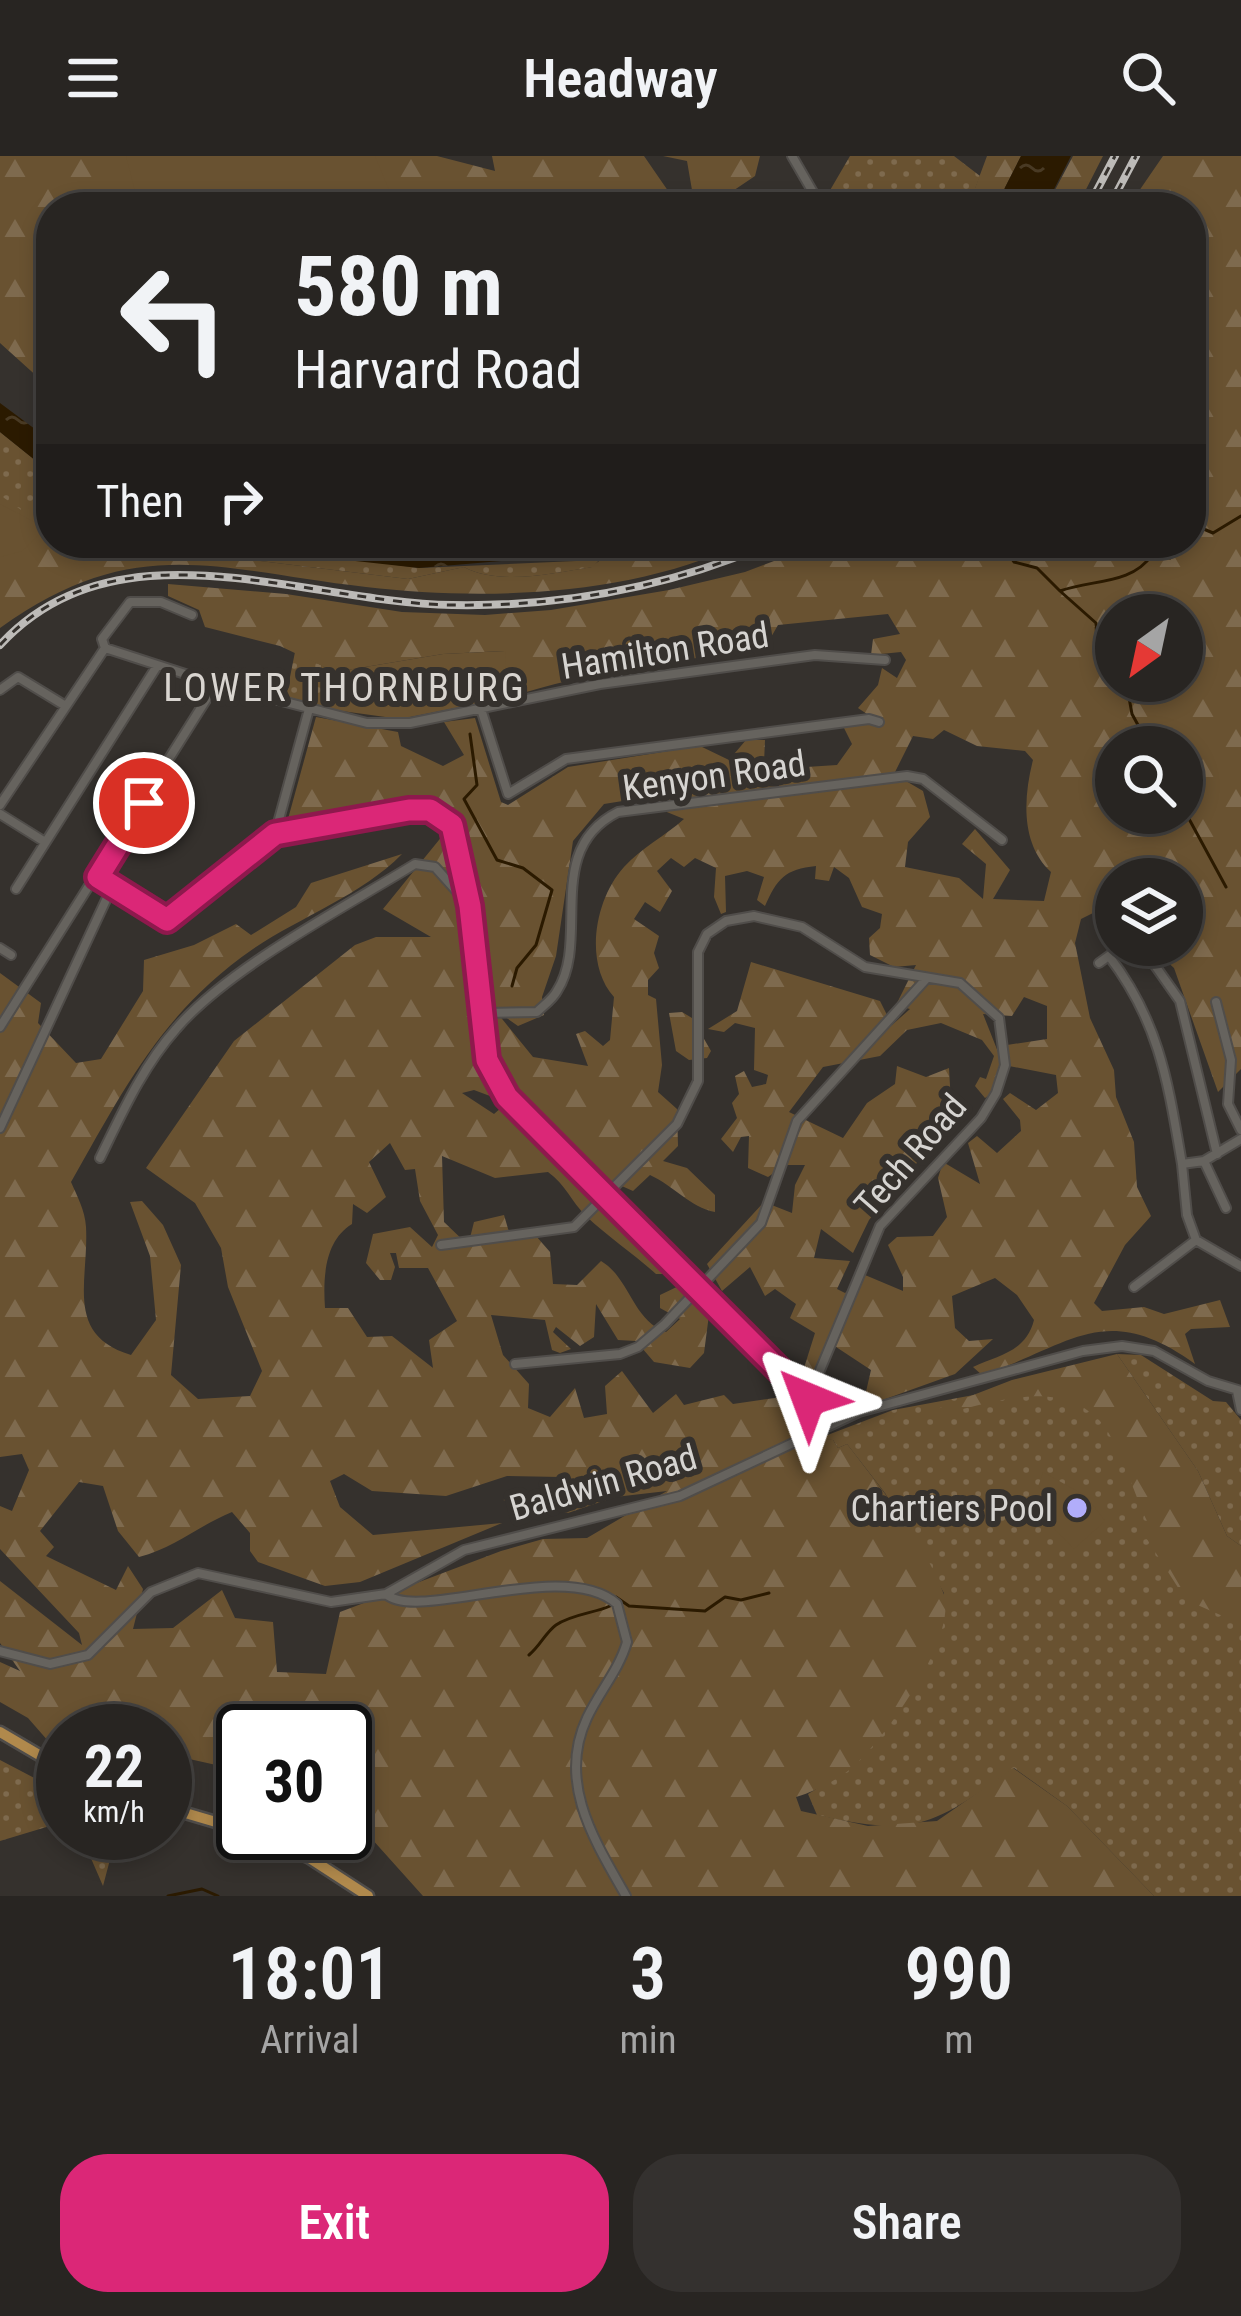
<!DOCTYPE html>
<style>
:root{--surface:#282522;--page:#34312f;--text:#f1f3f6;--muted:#a5a5a5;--line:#444240;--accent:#db2777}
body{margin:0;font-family:"Roboto Condensed",sans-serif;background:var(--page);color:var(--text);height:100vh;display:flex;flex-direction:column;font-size:45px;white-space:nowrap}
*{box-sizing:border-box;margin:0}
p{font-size:39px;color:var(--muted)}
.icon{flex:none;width:66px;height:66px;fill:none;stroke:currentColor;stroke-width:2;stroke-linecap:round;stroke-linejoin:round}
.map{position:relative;height:1740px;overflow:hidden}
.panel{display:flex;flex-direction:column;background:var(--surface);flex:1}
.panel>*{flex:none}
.top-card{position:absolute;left:36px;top:36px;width:1170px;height:366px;border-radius:48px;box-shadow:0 6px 18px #0003,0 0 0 3px var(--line);background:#282522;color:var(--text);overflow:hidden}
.needle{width:78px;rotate:213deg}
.fabs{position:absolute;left:1095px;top:438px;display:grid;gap:24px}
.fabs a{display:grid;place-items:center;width:108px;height:108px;border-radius:50%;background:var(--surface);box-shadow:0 6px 18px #0003,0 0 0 3px var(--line);font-size:60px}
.speed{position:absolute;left:36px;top:1548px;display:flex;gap:24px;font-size:60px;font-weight:700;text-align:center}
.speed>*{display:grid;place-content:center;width:156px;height:156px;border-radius:50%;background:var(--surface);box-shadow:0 6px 18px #0003,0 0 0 3px var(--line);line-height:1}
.speed small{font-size:30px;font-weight:400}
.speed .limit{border:6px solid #111;border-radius:18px;background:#fff;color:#111}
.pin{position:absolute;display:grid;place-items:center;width:102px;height:102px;color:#fff;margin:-51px;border:6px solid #fff;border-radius:50%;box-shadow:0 3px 12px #0007}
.me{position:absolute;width:132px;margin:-66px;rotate:316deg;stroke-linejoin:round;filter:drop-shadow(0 0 9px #0008)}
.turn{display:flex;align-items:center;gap:42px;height:252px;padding:0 60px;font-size:54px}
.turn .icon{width:156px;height:156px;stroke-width:2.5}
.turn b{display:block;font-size:84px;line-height:102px}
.then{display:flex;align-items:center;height:114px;padding:0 60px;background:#0003;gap:24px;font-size:45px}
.eta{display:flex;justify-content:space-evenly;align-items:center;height:204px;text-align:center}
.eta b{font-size:72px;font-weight:600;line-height:84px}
.button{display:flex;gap:24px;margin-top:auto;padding:24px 60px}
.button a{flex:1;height:138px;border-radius:48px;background:var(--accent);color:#fff;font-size:48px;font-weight:600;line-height:138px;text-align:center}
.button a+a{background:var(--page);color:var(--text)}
header{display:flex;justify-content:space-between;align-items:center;height:156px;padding:0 60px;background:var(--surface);font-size:54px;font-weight:600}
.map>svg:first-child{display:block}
</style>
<header><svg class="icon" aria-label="menu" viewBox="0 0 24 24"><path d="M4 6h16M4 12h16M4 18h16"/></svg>Headway<svg class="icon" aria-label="search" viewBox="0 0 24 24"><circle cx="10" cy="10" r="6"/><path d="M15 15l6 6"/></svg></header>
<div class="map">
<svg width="1241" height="1740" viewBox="0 0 1241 1740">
<defs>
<pattern id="grass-dots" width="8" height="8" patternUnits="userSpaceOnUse" patternTransform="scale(3)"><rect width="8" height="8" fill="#695231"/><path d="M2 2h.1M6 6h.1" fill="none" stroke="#7e6a4e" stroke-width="1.8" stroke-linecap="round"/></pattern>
<pattern id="forest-firs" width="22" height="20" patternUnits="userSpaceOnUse" patternTransform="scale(3)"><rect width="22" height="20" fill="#695231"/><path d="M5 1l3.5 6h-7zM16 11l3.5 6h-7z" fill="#7e6a4e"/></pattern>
<pattern id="water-ripples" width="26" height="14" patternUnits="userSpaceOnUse" patternTransform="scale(3)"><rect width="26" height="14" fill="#2b1a00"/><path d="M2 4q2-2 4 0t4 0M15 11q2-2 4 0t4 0" fill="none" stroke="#493a24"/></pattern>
</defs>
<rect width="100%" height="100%" fill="#35312d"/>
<path fill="url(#grass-dots)" d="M850,0H954L980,20L968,51H885L879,45L829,36Z
M0,276L51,317V375L0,348Z
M111,387L253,390L419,412L599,404L593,411C555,417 498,430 464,411L408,423Z
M295,496L335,516L327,553L286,541Z
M1117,1198L1141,1199L1213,1245L1226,1246L1241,1264V1390L1227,1380L1198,1315Z
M1043,1226L1096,1242L1241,1441V1740H1154L1067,1650L1014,1612C933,1669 918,1682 817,1659L808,1638C898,1585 914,1533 944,1437L885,1337L847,1288L838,1292L833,1284L817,1283L893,1254Z
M0,1604L63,1637V1666L0,1685Z
M80,1677H117L103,1730Z"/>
<path fill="url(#forest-firs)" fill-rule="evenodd" d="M0,0H323L161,51H51V233L0,187Z
M365,0H437L495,15L492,0H644L675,45L692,34L687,5L663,0H760L755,20L709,51H396Z
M987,0H1021L995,51H968Z
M1073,0H1103L1077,51H1046Z
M1163,0H1241V913L1218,936L1174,812L1149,789H1182V723H1116V758L1099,754L1081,763L1075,787L1090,862L1114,914L1116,941L1134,986L1137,1031L1151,1060L1125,1089L1094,1147L1102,1155L1144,1151L1164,1158L1220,1144L1230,1171L1191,1173L1185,1178L1195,1208C1104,1142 1069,1191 982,1219L973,1211C999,1199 1026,1196 1034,1164L1017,1139L995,1122L952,1140L955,1172L969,1185L993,1183L955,1218L877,1246L865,1240L871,1214L827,1185L812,1225L845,1255L792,1278L833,1284L838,1292L847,1288C881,1332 922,1383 943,1436C960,1479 886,1581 853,1611C839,1623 814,1636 796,1641L801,1655L868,1670L937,1665L1013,1612L1067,1650L1154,1740H423L345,1653V1575H243V1615L176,1600L165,1607V1575H63L59,1608L43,1592L49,1586L28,1562L0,1546V1506L20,1515L0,1487V1425L82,1489L79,1477L0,1393V1350L12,1355L29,1314L22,1298L0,1301V817L41,847L38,867L76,907L101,903L143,835L144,804L194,789L236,768L251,779L296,751L311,727L402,698C362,739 300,761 253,793C162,856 124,933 71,1026C77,1040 85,1054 86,1071C89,1125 64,1179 131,1199L156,1164L150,1100L130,1046L142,1045L163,1069L181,1109L171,1219L198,1243L250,1240L262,1215L228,1131L221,1092L195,1047L146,1012L234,885L355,789L376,781H431L383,753L456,663L431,646L288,663L316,561L398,576L401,590L443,610L464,599L444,566L475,562L501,646L508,649L568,611L700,590L729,604L746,584H765L763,630L778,631L791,612L837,609L852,588L843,570L873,562L858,552L878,529L882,512L897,522L906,504L901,496L871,499L873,483L900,478L888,458L778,469L762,497C673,501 591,516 506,542L504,495L443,498L335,516L280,490L205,471L199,454L168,440V428L286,438L402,456L485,459L551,454L669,434L745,416L822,387H1191V51H1128ZM1116,459H1182V525H1116ZM944,574L977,590L1025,595L1033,604C1023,643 1021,688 1051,716L1044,745L993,743L1010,714L975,673L962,688L986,708L983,743L959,722L905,711L908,686L930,661L923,635L894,618L913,580L933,583ZM1116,591H1182V657H1116ZM635,643L684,663C665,680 641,692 624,711C594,744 584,808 614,841L610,884L603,890L585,875L576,878L588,910L533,901L494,853L518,870L544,859L542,841L556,800L573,685L604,648ZM671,702L684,711L695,702L716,712L714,741L721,758L726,756L725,720L747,715L764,721L757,744L765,750C777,723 785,713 816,710L815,723L829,725L834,711L849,722L862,751L882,758L880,772L869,782L870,799L894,811L916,809L896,849L910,853L892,869L880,845L751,806L737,855L708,873L724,876L735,867L755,872L754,914L768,919L766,928L752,931L744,915L735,920L739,938L732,947L737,962L721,983L733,996L741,981L749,980L748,1012L768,1021L785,1009H805L795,1029L792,1057L764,1046L707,1108L722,1135L750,1111L765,1140L775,1133L796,1148L790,1162L815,1177L803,1215L785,1204L783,1211L806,1239L799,1243L801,1258L782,1241L733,1248L724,1239L684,1249L676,1238L653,1257L622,1215L605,1230L607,1258L584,1262L575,1232L550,1261L528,1252L529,1228L503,1199L491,1159L545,1164L552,1194L560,1197L571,1193L553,1176L556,1171L580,1190L594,1181L596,1148L618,1184L636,1185L654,1206L690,1212L704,1197L710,1151L685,1127L660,1139V1152L680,1163L666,1176C632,1164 630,1122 601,1105L577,1129L553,1128L550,1096L536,1080L511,1083L504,1059L474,1066L470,1082L476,1088L470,1091L444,1066L442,1000L495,1022L548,1016C566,1029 571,1045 586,1060C608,1081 634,1098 656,1118H666L671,1108L567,1004L502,951L494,958L462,937L474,934L543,960L597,1019L633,1035L650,1019C674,1030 690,1051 715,1056V1039L687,1012L663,1005L678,990L677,953L658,936L662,909L656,843L648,839V824L659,812L654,797L659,780L634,763L645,746L660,756L672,735L657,715ZM1024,841L1047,850V883L1007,889L1009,910L1056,919L1058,937L1036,954L1010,937L1003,943L1020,964L1021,975L997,997L977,980L968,987L980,1028L943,1006L938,1022L947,1061L933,1080L897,1081L888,1089L903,1121V1135L865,1119L845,1137L837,1133L850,1105L814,1102L821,1073L853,1097L869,1064L952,965L949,912L926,921L897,910L895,928L867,947L843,982L789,956L823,911L880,900L907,874L941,867L982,884L994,900L986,923L980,921L975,930L985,942L994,936L1002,906L983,858L1012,860ZM390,987L405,1014L415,1013L420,1045L438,1079L432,1091L410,1071L373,1078L366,1107L380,1124H391L395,1111L390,1097H396L399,1112H428L457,1165L429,1184L433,1212L392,1180L367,1181L348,1152H325C323,1123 324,1085 352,1068L353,1048L367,1057L386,1041L369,1006ZM344,1318L372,1335L446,1340L507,1320L562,1321L563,1334L503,1344L568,1357L615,1341L667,1335L587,1382L543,1383L501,1395L340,1456L326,1518L277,1516L273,1466L235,1462L222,1434L173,1472L133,1473L143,1433L128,1410L116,1434L46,1400L54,1391L40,1375L79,1326L103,1330L118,1375L139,1401C174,1392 198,1370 232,1356L250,1377V1395L258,1406L325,1430L360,1426L502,1367L373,1379L340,1351L330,1325Z
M0,339L51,375V387H111L408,423L464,411C498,430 555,417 592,411C619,382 705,387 743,387C631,440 488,445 366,431C217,414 135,375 0,472Z
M682,856L692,862L711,895L707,902L689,904L676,895L669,857Z
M1117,1198L1198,1315L1227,1380L1241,1390V1468L1186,1444L1145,1380L1147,1365C1135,1340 1117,1282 1099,1264C1056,1220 990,1249 940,1258L937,1253L1012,1224Z"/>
<path fill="#695231" d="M126,0H375L396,51H139Z
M0,348L46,372L22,395L0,401Z
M505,495L506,542L400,563L327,553L335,516L443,498Z
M1043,1316L1086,1340L1105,1365L1074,1393L1036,1354L1050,1341L1038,1331Z"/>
<path fill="url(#water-ripples)" d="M1021,0H1071L1045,51H995Z
M0,247L51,285V317L0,276Z
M236,387H655L592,405L523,403L419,412L310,400L301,391Z"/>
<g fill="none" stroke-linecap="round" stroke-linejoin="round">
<path stroke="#2b1a00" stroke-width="3" d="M1191,374L1199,371L1213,377L1241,360
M678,387L680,389
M1001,387L1014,406L1037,412L1060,435C1093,423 1131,429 1152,399L1170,402L1168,387
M1060,435L1096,467L1097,487L1116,512
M1126,525L1132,558L1150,591
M470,578L477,629L464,643L497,704L523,712L552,734L536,789L517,812L512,830
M1182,650L1226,731
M616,1441L629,1450L705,1455L725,1441L741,1444L769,1437
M529,1499C540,1490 546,1476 556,1469C572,1458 595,1457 610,1450
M168,1740L202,1733L218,1740"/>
<g stroke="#504d4a" stroke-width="12">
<path id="minor" d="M792,0L814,38L830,51
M801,51L814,38
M105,492L216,528L367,567H410L600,528L815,499L885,504
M105,492L102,483L130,446H161L192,459
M0,534L18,521L64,549
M481,553L508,638L566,603L869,563L879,566
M0,649L105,492
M0,658L45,686
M275,678L309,553
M98,721L167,764L275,678L409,654H430L452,669L470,750L487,904L507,941L808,1243L827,1269
M16,733L157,510
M0,792L11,799
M1109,800C1160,867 1168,927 1182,1008
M1149,801L1180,845L1217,998
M1099,807L1124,789
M1216,846L1231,904L1228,948L1241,974
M485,857L537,856C543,850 553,843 557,835C591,783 542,694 618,656L907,620L923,623L1002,684
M0,871L216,528
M0,972L112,731
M100,1002C122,957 143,910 176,873C228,812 345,751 415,708L435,711L470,750
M1204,1005L1226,1052
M1196,1084L1187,1059L1182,1008L1204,1005L1241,983
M441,1089L574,1071L677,968L698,925V796L707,778L726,765L754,760L802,771L865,811L960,827L999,862L1005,909L996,937L981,962L880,1070L808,1243
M1134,1131L1196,1084L1241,1110
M515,1208L620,1198L638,1191L665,1168L761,1067L797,965L927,822
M1237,1235L1241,1254
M386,1438C417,1467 565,1401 617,1448L627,1486C619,1514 599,1536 587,1562C557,1626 594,1684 626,1740
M0,1495L50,1508L88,1499L151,1436L198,1417L331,1446L386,1438L464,1394L680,1340L859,1256L1083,1195L1122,1190L1154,1195L1208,1225L1241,1235"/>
</g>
<g stroke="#504d4a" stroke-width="15">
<path id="major" d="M0,1576L63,1613
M165,1651L243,1674
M252,1677L308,1701L368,1740"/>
</g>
<use href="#minor" stroke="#66635e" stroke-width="8"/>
<use href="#major" stroke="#b0894c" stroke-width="10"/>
<g stroke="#bdbbb8" stroke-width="8">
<path id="rail" d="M1088,51L1115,0
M1109,51L1136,0
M0,489C118,361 305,447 452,449C562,451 670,431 771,387"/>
</g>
<use href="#rail" stroke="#35312d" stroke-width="3" stroke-dasharray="9" stroke-linecap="butt"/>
</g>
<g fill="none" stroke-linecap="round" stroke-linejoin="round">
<g stroke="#8e194d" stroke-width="30">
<path id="route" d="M144,647L98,721L167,764L275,678L409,654H430L452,669L470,750L487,904L507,941L808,1243"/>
</g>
<use href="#route" stroke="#db2777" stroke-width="21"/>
</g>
<circle fill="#b1adfa" stroke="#35312d" stroke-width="4.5" cx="1077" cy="1352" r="12"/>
<g text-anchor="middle" stroke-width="12" stroke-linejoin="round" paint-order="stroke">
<g font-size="36" fill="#d6d4d1" stroke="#35312d">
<text transform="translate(665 494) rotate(-9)" y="13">Hamilton Road</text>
<text transform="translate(714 619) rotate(-8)" y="13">Kenyon Road</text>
<text transform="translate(910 999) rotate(-49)" y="13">Tech Road</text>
<text transform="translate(603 1326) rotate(-16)" y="13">Baldwin Road</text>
</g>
<g font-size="36" fill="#d6d4d1" stroke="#35312d" text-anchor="end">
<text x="1053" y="1365">Chartiers Pool</text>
</g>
<g font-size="39" letter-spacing="3" fill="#d9d5d0" stroke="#35312d">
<text x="345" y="545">LOWER THORNBURG</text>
</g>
</g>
</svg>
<div class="fabs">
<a><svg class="needle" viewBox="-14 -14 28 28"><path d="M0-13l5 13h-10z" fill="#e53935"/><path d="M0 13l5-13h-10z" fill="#a5a5a5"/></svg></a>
<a><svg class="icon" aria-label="search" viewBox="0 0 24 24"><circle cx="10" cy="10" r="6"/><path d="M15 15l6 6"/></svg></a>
<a><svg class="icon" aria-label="layers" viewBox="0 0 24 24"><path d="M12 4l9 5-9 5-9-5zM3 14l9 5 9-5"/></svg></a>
</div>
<div class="speed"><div>22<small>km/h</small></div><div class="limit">30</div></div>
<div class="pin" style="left:144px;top:647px;background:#d93025"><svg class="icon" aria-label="arrive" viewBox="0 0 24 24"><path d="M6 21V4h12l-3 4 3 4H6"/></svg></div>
<svg class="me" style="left:808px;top:1243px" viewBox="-20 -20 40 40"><path d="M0-17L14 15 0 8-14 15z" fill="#db2777" stroke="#fff" stroke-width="4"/></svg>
<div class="top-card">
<div class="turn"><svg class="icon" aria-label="left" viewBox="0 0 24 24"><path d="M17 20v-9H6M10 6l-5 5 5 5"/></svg><div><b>580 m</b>Harvard Road</div></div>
<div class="then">Then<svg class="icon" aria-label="right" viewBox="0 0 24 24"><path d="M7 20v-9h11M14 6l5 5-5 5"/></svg></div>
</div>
</div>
<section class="panel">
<div class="eta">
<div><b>18:01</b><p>Arrival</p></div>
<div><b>3</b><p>min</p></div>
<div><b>990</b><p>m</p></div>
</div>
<div class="button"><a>Exit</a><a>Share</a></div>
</section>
